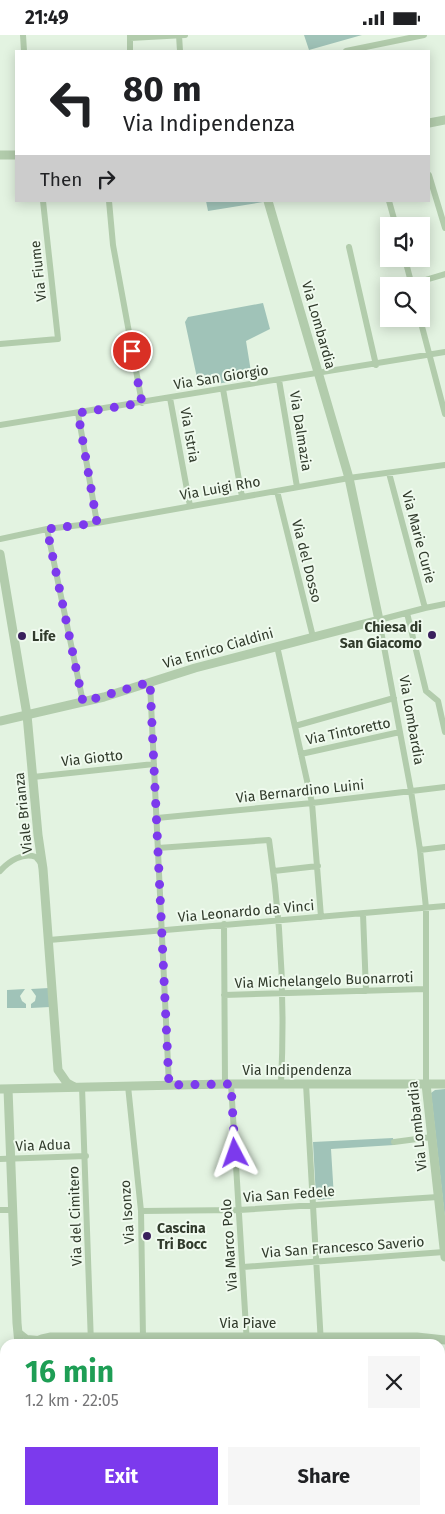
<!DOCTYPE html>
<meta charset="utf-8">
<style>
:root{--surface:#fff;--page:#f6f6f6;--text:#202124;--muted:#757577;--accent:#7c3aed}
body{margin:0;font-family:"Fira Sans",sans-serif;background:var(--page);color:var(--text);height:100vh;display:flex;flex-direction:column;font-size:19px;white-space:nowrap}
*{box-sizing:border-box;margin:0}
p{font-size:16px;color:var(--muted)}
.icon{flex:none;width:28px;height:28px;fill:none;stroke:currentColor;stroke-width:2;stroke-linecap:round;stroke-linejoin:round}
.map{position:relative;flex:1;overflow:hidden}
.details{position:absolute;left:0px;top:1304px;width:445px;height:176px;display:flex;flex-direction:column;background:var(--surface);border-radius:15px 15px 0 0;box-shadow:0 2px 12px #0003}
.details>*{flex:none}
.hud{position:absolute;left:15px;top:15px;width:415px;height:152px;border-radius:0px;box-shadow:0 2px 12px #0003;background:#fff;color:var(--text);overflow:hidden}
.fabs{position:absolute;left:380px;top:182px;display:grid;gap:10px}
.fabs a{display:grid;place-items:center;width:50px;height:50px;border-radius:0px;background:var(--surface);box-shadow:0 2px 12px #0003;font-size:25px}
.pin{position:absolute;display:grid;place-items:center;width:42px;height:42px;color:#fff;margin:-21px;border:2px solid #fff;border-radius:50%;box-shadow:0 1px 5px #0007}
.me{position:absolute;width:55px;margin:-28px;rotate:356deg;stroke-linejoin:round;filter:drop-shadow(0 0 4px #0008)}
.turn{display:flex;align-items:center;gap:18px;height:105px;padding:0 25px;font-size:22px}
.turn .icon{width:65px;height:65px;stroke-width:2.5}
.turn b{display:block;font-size:35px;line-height:42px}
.then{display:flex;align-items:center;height:48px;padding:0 25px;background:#0003;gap:10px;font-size:19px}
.round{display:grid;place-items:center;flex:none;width:52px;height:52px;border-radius:0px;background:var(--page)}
.overview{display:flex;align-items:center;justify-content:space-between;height:85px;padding:0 25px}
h1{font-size:30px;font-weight:700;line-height:38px;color:#1e9e55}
.action{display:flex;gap:10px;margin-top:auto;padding:10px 25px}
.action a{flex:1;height:58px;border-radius:0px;background:var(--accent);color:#fff;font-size:20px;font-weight:700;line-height:58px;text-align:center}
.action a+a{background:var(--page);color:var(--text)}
.status{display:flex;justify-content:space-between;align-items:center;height:35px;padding:0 25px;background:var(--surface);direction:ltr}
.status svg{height:14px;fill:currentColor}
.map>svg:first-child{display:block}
</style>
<div class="status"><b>21:49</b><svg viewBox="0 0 49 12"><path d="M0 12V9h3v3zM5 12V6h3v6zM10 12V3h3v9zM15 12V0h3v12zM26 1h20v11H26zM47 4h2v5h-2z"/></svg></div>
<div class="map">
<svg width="445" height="1479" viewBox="0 0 445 1479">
<rect width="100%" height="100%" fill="#e3f3e1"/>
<path fill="#a0c3b8" d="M304,0H362L309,15Z
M206,166H263V167L208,176Z
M263,268L270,294L246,306L252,343L199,352L185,287L188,282Z
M49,953L50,972L31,973V969L35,966L36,961L31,954Z
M25,954L20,961L22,966L26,969V973H7V955Z
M445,1054V1184L431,1058L435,1055Z
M393,1103L394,1110L331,1114L334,1163L319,1165L316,1163L313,1107Z
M54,1475H253L254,1479H54Z"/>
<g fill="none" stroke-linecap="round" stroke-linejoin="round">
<path stroke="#b2ccac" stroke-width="6" d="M23,0L24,16
M179,0L180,16
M130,3L185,0
M130,16V0
M346,16L424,0
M429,140L445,193
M109,166L113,210L142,368
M389,166L396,191
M349,212L376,330
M405,224L412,251
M412,249L445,239
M420,284L445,379
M0,309L58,304L43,166
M279,345L297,452
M223,354L242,462
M170,363L190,471
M78,378L97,488
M0,390L445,317
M389,438L425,573
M277,456L313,602
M47,494L83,667
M0,504L47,494L97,488L349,443L445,430
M407,578L426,656L438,666L445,697
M277,611L312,768L321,882
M150,647L169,1050
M295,691L394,663
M301,719L400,697
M33,742L154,729
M157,783L312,768L445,752
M158,813L269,805C281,885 285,968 281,1049
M420,815L445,812
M0,836C9,826 23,817 36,822L41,828
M274,836L318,831
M363,879L366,956
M224,889L225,1049
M49,905L445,871
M224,960L425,954
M231,1049L247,1309
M306,1049L321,1309
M426,1049V873L420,815L411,756L379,585L425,573L445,569
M128,1051L141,1176L143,1303
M82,1052L91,1309
M394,1107L432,1102
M0,1124L86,1121
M0,1175H13
M141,1176L239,1175L438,1162
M243,1232L444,1217
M18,1296L27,1303L38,1304
M0,1381H5
M440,1395L445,1394
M258,1475V1479
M436,1479L445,1474"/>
<path stroke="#b2ccac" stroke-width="9" d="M429,88L445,85
M0,120H16
M0,519L27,680L38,800L43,834L58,1035L67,1048L74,1052
M0,686L104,662L195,633L379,585L349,443L268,166
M426,1049L445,1222
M0,1054L225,1049H445
M8,1054L17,1288L19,1309
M30,1309L42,1304L51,1302H417L445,1305
M0,1340L5,1329
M0,1357L5,1347"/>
<g stroke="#303a2b" stroke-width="4">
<path id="rail" d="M440,1465L445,1462
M406,1479L414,1475"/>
</g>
<use href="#rail" stroke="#effaee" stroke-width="2" stroke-dasharray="5.5" stroke-linecap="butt"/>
</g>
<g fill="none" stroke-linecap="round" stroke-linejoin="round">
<path stroke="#7c3aed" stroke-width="9" stroke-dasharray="0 16.2" d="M132,316L142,368L78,378L97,488L47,494L83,667L150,647L169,1050L231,1049L235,1118"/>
</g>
<g fill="#39205c" stroke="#effaee" stroke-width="2">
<circle cx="432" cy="600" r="5"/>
<circle cx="22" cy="601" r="5"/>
<circle cx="147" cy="1201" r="5"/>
</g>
<g text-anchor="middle" stroke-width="4" stroke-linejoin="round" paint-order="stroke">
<g font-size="14" fill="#303a2b" stroke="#effaee">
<text transform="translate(38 236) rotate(-96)" y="5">Via Fiume</text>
<text transform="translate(319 290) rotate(74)" y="5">Via Lombardia</text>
<text transform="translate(221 342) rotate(-9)" y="5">Via San Giorgio</text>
<text transform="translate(301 396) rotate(81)" y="5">Via Dalmazia</text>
<text transform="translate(190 400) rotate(80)" y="5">Via Istria</text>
<text transform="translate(220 453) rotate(-10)" y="5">Via Luigi Rho</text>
<text transform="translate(419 502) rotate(75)" y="5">Via Marie Curie</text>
<text transform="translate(307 526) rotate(76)" y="5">Via del Dosso</text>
<text transform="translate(218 613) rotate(-16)" y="5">Via Enrico Cialdini</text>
<text transform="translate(412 685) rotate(80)" y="5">Via Lombardia</text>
<text transform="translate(348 696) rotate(-12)" y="5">Via Tintoretto</text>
<text transform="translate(92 723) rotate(-6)" y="5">Via Giotto</text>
<text transform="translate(300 756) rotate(-6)" y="5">Via Bernardino Luini</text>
<text transform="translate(23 778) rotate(-96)" y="5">Viale Brianza</text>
<text transform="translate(246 876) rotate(-5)" y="5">Via Leonardo da Vinci</text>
<text transform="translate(324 945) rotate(-2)" y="5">Via Michelangelo Buonarroti</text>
<text x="297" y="1040">Via Indipendenza</text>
<text transform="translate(417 1091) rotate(-96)" y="5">Via Lombardia</text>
<text transform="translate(43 1110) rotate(-2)" y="5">Via Adua</text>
<text transform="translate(289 1159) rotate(-4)" y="5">Via San Fedele</text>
<text transform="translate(127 1177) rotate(-94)" y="5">Via Isonzo</text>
<text transform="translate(75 1181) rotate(-92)" y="5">Via del Cimitero</text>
<text transform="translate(229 1210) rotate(-94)" y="5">Via Marco Polo</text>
<text transform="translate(343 1212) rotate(-4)" y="5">Via San Francesco Saverio</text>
<text x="248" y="1293">Via Piave</text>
</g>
<g font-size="14" font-weight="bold" fill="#303a2b" stroke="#effaee" text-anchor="start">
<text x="422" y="597" text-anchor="end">Chiesa di<tspan x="422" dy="16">San Giacomo</tspan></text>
<text x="32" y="606">Life</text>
<text x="157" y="1198">Cascina<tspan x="157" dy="16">Tri Bocc</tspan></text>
</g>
</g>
</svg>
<div class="fabs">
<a><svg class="icon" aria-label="sound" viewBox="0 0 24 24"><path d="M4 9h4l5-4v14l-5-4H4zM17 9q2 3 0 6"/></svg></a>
<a><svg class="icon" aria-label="search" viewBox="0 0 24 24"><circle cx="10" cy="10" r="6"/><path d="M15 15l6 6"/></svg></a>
</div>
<div class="pin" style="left:132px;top:316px;background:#d93025"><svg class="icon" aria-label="arrive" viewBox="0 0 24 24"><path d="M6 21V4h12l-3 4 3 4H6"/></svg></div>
<svg class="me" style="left:235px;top:1118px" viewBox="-20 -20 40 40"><path d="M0-17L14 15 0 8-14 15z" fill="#7c3aed" stroke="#fff" stroke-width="4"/></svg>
<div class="hud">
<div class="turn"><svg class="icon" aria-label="left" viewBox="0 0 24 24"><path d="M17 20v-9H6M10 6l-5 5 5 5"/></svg><div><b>80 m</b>Via Indipendenza</div></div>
<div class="then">Then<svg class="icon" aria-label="right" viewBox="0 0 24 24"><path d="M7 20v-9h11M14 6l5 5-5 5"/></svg></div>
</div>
<section class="details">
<div class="overview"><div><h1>16 min</h1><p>1.2 km · 22:05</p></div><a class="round"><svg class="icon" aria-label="close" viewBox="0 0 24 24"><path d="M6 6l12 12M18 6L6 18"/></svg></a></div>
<div class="action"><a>Exit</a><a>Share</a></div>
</section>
</div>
